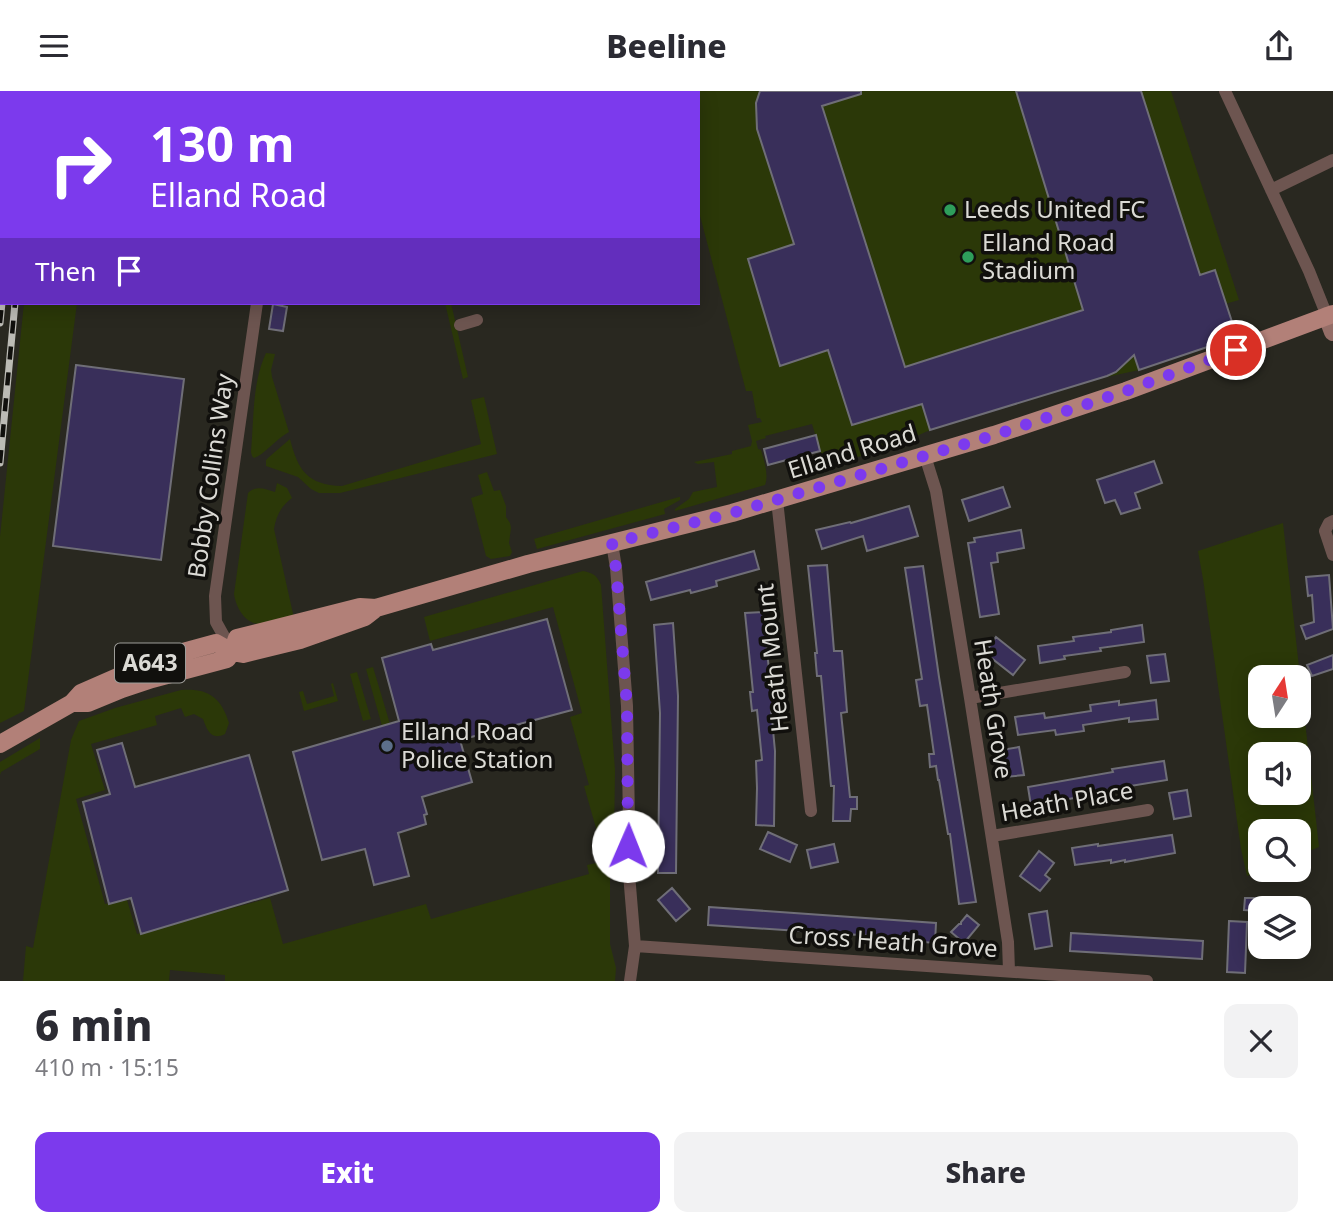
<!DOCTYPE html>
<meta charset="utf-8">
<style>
:root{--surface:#fff;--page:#f2f2f3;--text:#2b2b33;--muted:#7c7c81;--accent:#7c3aed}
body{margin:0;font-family:"Noto Sans",sans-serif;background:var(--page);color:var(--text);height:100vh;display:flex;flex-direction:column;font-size:26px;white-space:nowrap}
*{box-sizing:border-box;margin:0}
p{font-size:23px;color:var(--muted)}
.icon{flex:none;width:38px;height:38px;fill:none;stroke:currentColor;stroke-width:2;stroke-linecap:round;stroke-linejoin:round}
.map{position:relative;height:890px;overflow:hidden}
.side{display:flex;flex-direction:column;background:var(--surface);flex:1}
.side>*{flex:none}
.hud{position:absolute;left:0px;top:0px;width:700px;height:214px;box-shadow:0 4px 18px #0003;background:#7c3aed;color:#fff;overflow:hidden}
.needle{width:46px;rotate:12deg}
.buttons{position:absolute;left:1248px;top:574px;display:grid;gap:14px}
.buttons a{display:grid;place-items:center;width:63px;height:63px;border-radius:14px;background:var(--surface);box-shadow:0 4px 18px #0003;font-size:35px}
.pin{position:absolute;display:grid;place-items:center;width:60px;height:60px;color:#fff;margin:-30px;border:4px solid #fff;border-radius:50%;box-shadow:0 2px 7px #0007}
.me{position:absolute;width:77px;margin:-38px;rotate:1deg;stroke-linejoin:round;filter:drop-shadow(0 0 5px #0008)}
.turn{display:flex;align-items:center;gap:24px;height:147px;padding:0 35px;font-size:32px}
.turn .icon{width:91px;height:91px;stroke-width:2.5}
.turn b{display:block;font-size:49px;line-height:60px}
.then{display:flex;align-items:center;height:66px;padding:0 35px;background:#0003;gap:14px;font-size:26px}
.round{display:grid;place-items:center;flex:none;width:74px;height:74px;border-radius:14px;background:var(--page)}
.overview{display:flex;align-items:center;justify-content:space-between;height:119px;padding:0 35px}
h1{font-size:42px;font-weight:800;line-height:52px}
.action{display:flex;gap:14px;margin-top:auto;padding:14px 35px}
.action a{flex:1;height:80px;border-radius:14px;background:var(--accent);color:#fff;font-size:28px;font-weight:800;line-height:80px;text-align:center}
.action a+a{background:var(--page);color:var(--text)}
header{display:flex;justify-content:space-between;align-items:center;height:91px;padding:0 35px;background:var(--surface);font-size:32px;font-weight:800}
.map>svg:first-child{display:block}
</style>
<header><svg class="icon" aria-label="menu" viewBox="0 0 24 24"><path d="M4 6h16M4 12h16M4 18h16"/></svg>Beeline<svg class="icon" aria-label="share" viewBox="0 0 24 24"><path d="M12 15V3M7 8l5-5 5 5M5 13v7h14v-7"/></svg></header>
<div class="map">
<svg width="1333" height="890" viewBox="0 0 1333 890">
<rect width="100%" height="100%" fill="#292820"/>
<path fill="#2b3808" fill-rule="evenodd" d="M676,0H1171L1239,209L1225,213L1237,247L1139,279L1093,289L930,339L890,357L825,375L812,333L765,345L766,347L756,350L758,358L761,359C764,370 769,383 765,394L675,420V418L689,408L693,401L717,396L714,371L698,373L694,371L732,363V360L751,355L752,350L748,334L762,331L760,327H757L752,300H746L698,117V2H676Z
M24,212H77L24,620L0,632V446Z
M445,212H451L468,286L463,288Z
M266,262L275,263L271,279L272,286L289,341C276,348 264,364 254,367L252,365L251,361C254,328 252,292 266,262Z
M484,306L497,363L340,402H319L311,398L298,386L266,375V369L269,366L290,348C298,379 307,394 342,395L481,353L471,309Z
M487,381L494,400L500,399L506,415V426L510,432L511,437L509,452L512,461L510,465L491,468L486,465L471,407L483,403L478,384Z
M277,392L287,397L292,407C281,415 276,425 274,438L294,527C284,529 267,534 258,533C244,531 236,516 234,503L248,402C256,394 265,398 275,401Z
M679,406H680V409L664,418L665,423L537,458L534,448Z
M1283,432L1319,756L1299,764L1298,740H1260V779H1262L1247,785L1241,758L1203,488L1198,460ZM1260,586H1298V625H1260ZM1260,663H1298V702H1260Z
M583,480C593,482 597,484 601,494L615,679L614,747L600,751L584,695L589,694L570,626L582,622L553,516L430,550L424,526Z
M373,576L390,633L382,635L366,578Z
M357,581L371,628L363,630L350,583Z
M333,592L338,610L304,620L299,601L303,600L307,613L334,605L331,593Z
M181,599C208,597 221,606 229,632L225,643C211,650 207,639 203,628L194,623L185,626L181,617L155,625L157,634L91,653L105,699L76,708L105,813L127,809L137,843L270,807L283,853L426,813L431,828L589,783L587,774L610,769V853L616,877L615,890H225V884L170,879L169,890H23L26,855L33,857L71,649L79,630L115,617Z
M40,647V658L1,681L0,684V671Z"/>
<path fill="#392f5a" stroke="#6f6e77" stroke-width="2" d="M760,0H861V3L822,15L905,276L1083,219L1016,0H1141L1200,184L1215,179L1237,246L1139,279L1134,264L1116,281L1107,285L930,339L922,313L852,334L828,259L780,275L748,168L794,153L757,38L756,12Z
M273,213L287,216L283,240L269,238Z
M76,274L184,288L161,469L53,455Z
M816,344L820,360L768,374L764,358Z
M1154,370L1162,392L1135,402L1140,417L1121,423L1115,409L1105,412L1097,389Z
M1003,396L1010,416L969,430L962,409Z
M909,415L918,445L867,460L863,445L822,458L816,439L850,431L851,432Z
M1021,439L1024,457L997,462L998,471L991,472L999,523L980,526L968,452L975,451L974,447Z
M754,460L759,478L716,490L717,495L691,502L690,499L651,509L646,491Z
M827,474L834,560H842L847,621L841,622L850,706H857V718H851L850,730H833L834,695H831L821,585H817L815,562H817L808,475Z
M923,475L939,586L976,811L959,813L950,743H948L939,689H938L936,675L930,676L929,663H934L927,614L920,615L916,589L922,588L905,477Z
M1329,484L1333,538L1306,548L1301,535L1314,531L1312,504L1308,505L1306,486Z
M763,521L773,618H771L775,660L774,735L756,734L757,697L756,670L762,669L757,619L752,620L750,601H753L745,522Z
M547,528L572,619L460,649L472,691L422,706L427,723L424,724L426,733L398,742L409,785L374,794L365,758L322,769L293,661L399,630L382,567L431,553L433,559Z
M673,532L678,605L676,782H658L660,622L654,534Z
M1142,534L1144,551L1100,557L1101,560L1064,565L1065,568L1040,572L1038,555L1074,550L1073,546L1111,541V539Z
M996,546L1025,569L1013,584L985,562Z
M1165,563L1169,590L1151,592L1147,565Z
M1333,564V578L1312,585L1307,574Z
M1156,609L1158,628L1129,631V627L1083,634L1084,640L1056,644L1055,639L1018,644L1015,626L1044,622L1045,627L1091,620L1090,614L1119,610V614Z
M122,652L135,696L249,664L288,799L141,843L131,807L109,813L83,711L110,703L97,659Z
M1019,656L1024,684L1005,686L1001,659Z
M1164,670L1167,689L1100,700L1101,702L1031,715L1028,696L1113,681L1112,678Z
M1187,699L1191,725L1174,728L1169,702Z
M768,741L797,754L790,771L760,758Z
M1172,744L1175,762L1125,771V769L1111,772V769L1075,774L1072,757L1098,753V755Z
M834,753L838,771L811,777L807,759Z
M1039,760L1054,772L1045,784L1050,788L1040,800L1020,785Z
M672,797L690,818L676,830L658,809Z
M1245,807H1260V820L1244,819Z
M709,816L936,832L935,852L874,847V845L708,834Z
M1047,820L1052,855L1035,858L1029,823Z
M967,824L979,834L964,852L951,841L959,833H961V831Z
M1229,830L1247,831L1245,882L1227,881Z
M1071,842L1203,850L1202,868L1070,860Z"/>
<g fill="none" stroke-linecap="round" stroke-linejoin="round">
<path stroke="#6d5550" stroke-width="12" d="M1225,0L1309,180L1327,225
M544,2L547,0
M1271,99L1333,69
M460,234L477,229
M925,365L936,400L970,607L1008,851L1009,880
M777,409L811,720
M1333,430L1329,432L1325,440L1333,464
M612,452L616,477L627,615L629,731L628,771L635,855L630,890
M231,558L216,531L215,505L257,212
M970,607L1125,581
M992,745L1148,719
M635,855L1147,890"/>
<path stroke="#946d67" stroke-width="18" d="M1327,225L1333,241"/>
<path stroke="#b28078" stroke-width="18" d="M72,612H88L122,598L152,588L227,568L232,561L237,547L360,516L376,517L528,473L732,422L994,344L1126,300L1333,223
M0,653L72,612L81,602L161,567L216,552L232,561L243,563L300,549L365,526L374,519"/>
<path stroke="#cd9287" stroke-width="21" d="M8,2L10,0
M46,2L48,0
M0,35L2,34"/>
<g stroke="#bcbbb5" stroke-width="7">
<path id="rail" d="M22,2V0
M35,2V0
M0,232L2,212
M0,372L15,212"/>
</g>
<use href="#rail" stroke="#11100d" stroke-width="4.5" stroke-dasharray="13" stroke-linecap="butt"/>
</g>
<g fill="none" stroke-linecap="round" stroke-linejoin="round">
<path stroke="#7c3aed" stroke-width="12" stroke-dasharray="0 21.6" d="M628,755L627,615L616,477L612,452L732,422L995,344L1126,300L1236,259"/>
</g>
<g fill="#2e9e5b" stroke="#11100d" stroke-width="2.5">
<circle cx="950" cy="119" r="7"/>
<circle cx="968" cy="166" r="7"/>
</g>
<circle fill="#5c6f8a" stroke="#11100d" stroke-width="2.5" cx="387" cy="655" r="7"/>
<g text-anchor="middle" stroke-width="7" stroke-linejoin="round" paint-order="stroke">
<rect fill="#11100d" stroke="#9e9d99" stroke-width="2" x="115" y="552.5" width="70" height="39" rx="5"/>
<g font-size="23" font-weight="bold" fill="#dbdad5">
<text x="150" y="580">A643</text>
</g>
<g font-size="24" fill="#dbdad5" stroke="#11100d" text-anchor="start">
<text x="964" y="127">Leeds United FC</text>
<text x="982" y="160">Elland Road<tspan x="982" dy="28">Stadium</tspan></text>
<text x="401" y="649">Elland Road<tspan x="401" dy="28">Police Station</tspan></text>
</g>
<g font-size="24" fill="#dbdad5" stroke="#11100d">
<text transform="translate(852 361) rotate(-17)" y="8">Elland Road</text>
<text transform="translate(211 385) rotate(-82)" y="8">Bobby Collins Way</text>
<text transform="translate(773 567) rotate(-96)" y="8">Heath Mount</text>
<text transform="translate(993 618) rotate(81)" y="8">Heath Grove</text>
<text transform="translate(1067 711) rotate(-10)" y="8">Heath Place</text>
<text transform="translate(893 851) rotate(4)" y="8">Cross Heath Grove</text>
</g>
</g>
</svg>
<div class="buttons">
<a><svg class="needle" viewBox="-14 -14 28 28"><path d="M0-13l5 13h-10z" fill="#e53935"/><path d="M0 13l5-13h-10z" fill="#7c7c81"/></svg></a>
<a><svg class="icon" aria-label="sound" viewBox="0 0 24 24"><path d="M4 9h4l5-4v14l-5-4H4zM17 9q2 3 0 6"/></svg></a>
<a><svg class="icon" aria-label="search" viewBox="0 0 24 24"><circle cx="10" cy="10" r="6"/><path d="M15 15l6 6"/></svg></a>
<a><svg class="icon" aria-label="layers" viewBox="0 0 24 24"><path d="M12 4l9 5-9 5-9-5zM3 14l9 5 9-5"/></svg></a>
</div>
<div class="pin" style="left:1236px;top:259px;background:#d93025"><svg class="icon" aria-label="arrive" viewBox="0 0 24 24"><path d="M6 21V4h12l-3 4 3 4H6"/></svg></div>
<svg class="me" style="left:628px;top:755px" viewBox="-20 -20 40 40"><circle r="19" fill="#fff"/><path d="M0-13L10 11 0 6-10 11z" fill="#7c3aed"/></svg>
<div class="hud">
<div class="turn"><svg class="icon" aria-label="right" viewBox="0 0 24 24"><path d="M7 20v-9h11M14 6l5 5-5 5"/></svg><div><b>130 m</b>Elland Road</div></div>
<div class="then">Then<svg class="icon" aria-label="arrive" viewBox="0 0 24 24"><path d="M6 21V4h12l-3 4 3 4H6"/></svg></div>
</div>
</div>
<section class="side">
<div class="overview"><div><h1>6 min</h1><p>410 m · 15:15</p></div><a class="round"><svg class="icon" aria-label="close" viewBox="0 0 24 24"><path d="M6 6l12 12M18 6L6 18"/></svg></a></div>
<div class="action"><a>Exit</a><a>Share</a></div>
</section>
